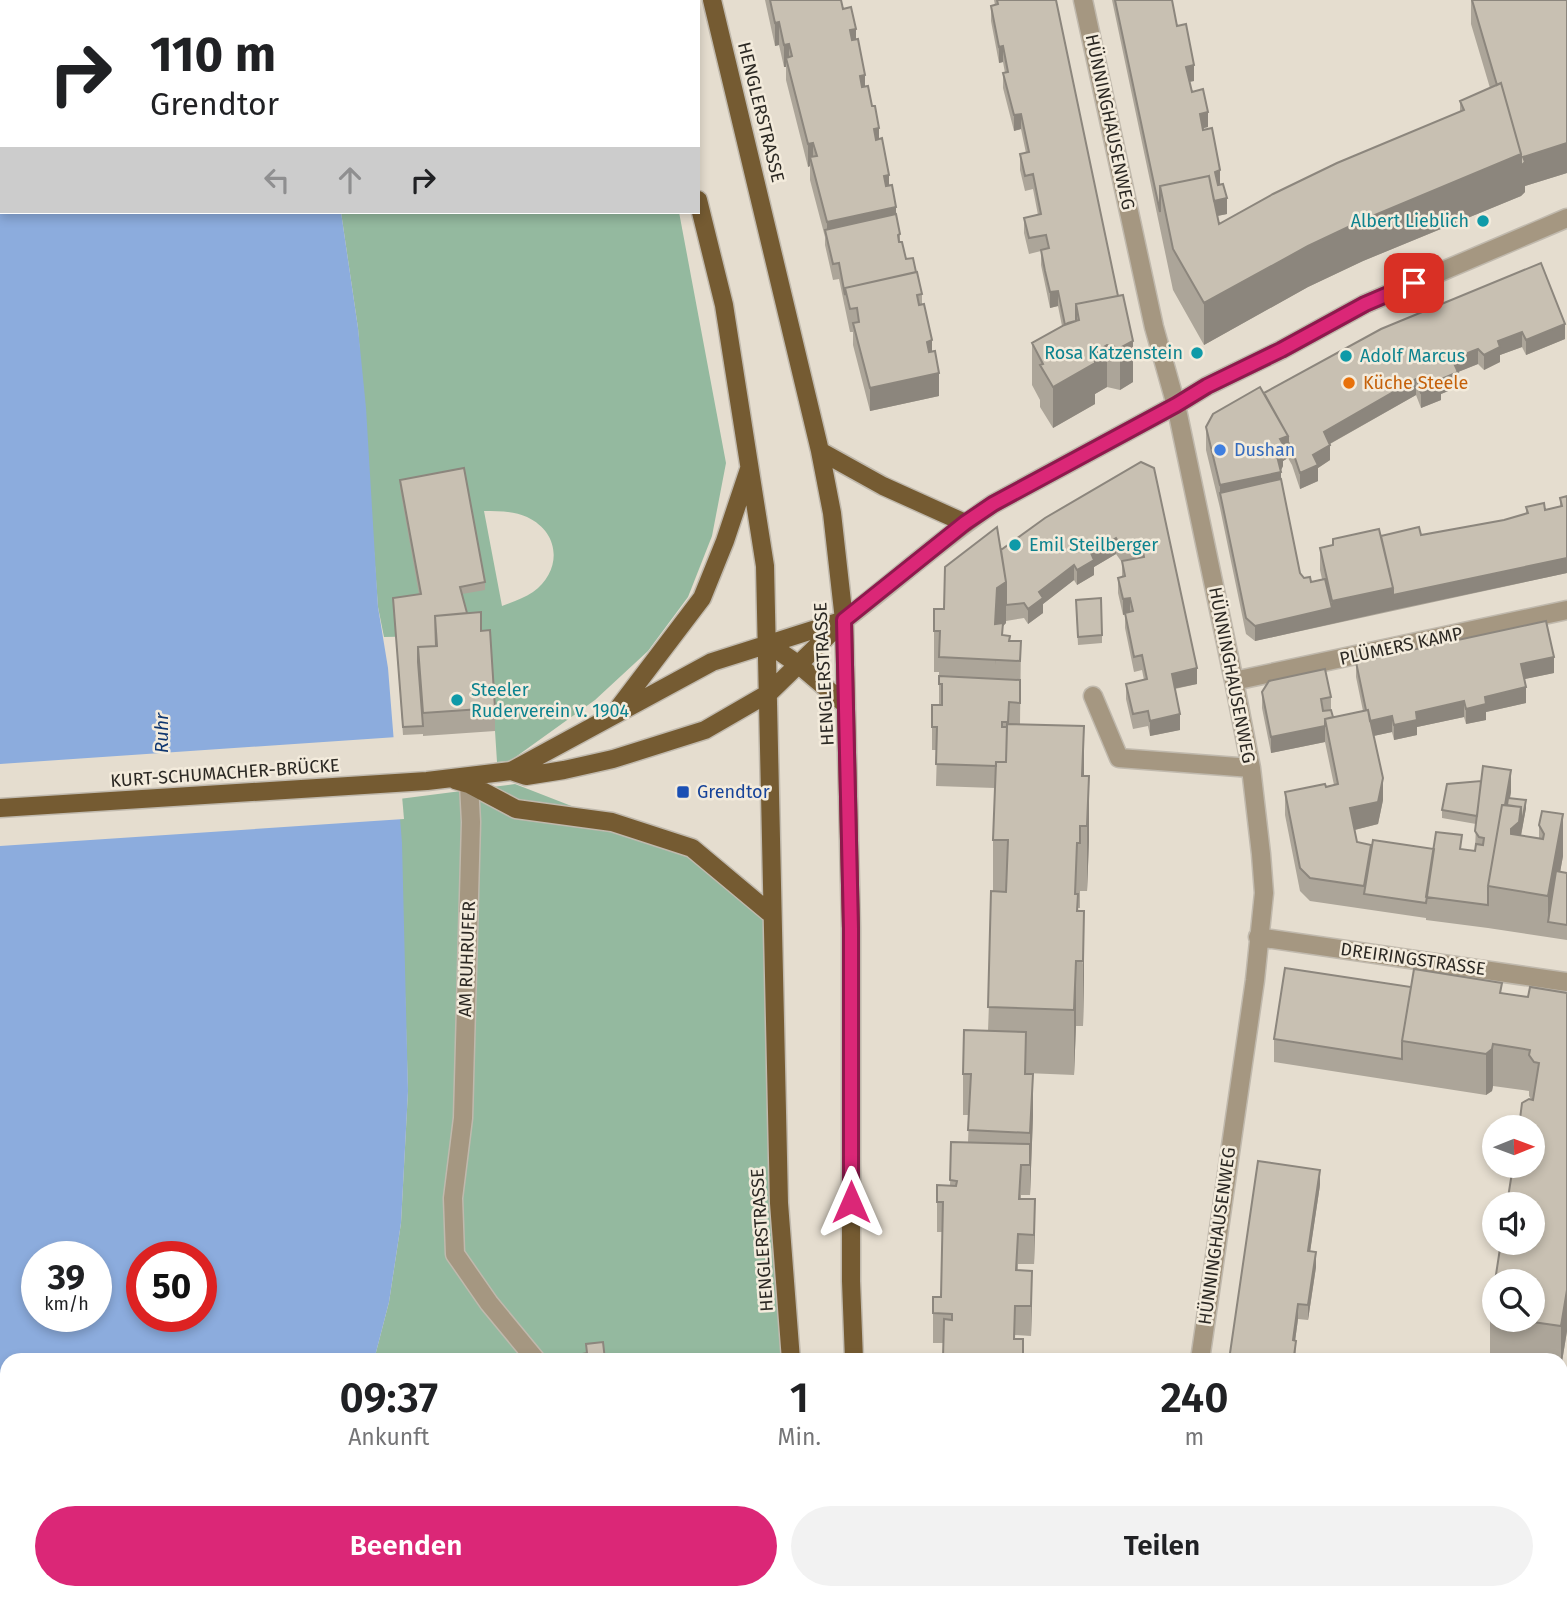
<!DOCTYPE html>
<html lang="de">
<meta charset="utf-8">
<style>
:root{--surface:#fff;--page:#f2f2f2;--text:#202124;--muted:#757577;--accent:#db2777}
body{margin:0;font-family:"Fira Sans",sans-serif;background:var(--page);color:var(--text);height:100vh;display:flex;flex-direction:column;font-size:26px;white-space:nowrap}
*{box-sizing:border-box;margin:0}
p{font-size:23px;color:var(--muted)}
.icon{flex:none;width:38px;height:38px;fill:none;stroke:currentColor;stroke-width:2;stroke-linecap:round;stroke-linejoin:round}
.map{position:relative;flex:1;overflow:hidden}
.side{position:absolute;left:0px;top:1353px;width:1568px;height:247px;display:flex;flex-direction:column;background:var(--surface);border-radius:21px 21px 0 0;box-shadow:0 4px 10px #0003}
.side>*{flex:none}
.guide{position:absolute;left:0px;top:0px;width:700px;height:214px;box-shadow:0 4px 10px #0003;background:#fff;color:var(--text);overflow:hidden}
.needle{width:46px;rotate:89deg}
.tools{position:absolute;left:1482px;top:1115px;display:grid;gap:14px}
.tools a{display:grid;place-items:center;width:63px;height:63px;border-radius:50%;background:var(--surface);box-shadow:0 4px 10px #0003;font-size:35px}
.speed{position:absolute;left:21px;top:1241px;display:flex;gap:14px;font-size:35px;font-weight:700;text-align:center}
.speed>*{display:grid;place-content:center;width:91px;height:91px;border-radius:50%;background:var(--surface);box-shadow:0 4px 10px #0003;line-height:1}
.speed small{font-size:18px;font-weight:400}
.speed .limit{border:10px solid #d22;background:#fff;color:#111}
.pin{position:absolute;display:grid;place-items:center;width:60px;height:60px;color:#fff;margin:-30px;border-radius:14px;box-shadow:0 4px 10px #0006}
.me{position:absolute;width:77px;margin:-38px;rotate:0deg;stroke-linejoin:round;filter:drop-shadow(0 0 5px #0008)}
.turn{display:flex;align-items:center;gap:24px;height:147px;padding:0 35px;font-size:32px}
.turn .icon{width:91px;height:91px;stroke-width:2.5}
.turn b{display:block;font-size:49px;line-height:60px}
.lanes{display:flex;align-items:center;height:66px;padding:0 35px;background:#0003;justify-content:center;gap:35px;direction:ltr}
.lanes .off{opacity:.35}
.eta{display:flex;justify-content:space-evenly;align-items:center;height:119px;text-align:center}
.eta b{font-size:42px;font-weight:600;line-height:49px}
.button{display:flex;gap:14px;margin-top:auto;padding:14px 35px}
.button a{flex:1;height:80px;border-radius:42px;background:var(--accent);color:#fff;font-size:28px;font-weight:600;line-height:80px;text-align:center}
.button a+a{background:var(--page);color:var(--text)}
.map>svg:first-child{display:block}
</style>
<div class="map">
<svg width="1567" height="1598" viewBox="0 0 1567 1598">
<rect width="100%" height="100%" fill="#e5ddcf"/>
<path fill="#e6d0c3" d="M1567,1433V1598H1398L1399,1592H1561V1457Z"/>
<path fill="#94b99f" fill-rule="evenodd" d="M308,0H630L631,2H308Z
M341,212H679L726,463L712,536L688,597L648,651L595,700L510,761L497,762L490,653L481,635L384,637L378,607L358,328ZM484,511C499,511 514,511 527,517C561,533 562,571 533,592C524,598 512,602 502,606Z
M515,784L610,821L691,858L766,919L794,1360H374L389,1302L401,1223L408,1091L399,799Z
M339,1592H811L812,1598H338Z"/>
<path fill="#8cacdd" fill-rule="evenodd" d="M0,0H308V2H2V212H341L358,328L366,408L378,607L388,668L402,843L408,1091L401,1223L389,1302L374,1360H7V1592H339L338,1598H0ZM37,1256H96V1316H37ZM142,1256H201V1316H142Z"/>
<path fill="#e5ddcf" d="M397,737L404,819L0,846V764Z"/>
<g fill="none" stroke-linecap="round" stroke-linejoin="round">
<g stroke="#c0b9ad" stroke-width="21">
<path id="minor" d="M1083,0L1154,327L1176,405L1234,681L1251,768L1261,854L1264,893L1255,980L1200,1360
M844,620C894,582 941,539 993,504L1176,405L1207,386L1281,350L1365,304L1567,218
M1234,681L1567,610
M1093,696L1119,758L1251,768
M469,784L471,822L463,1118L453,1198L455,1254L489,1303L536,1360
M1258,937L1567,982
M1205,1592L1206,1598"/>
</g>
<g stroke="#c0b9ad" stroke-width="21">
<path id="major" d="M649,0L650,2
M712,0L820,451L832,513L844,620L851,928V1281L854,1360
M698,200L724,305L765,566L779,1203L791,1360
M820,451L883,486L965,523
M767,643L799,665L846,705
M620,706L702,598L725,541L749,469
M511,771L526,776L564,770L613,759L705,730L769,693L843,621
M455,780L469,784L516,809L612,822L692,848L771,914
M0,808L427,781L511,771L712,662L844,620
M811,1592V1598
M868,1592L869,1598"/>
</g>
<use href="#minor" stroke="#a59781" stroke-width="18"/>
<use href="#major" stroke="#755b32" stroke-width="18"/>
</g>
<path fill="#aca599" d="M765,0H841L843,9L856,39L865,87L879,139L896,214L900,234V242L906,259L916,272L922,294V304L932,352L939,396L870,411L853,345V332H850L839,279L833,280L825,245V237L810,180V166L808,167L786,80V67H784L779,45L775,46Z
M994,0H1056L1133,382L1120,390L1107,387L1095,394V404L1053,428L1040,407V400L1032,385V343L1062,326L1058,306L1050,308L1041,265V251L1029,254L1024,233V218L1038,215L1033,189L1025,191L1020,170V154L1026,153L1021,129L1014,131L1003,88V73H1005L1003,62L999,63L991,21V6L995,5Z
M1112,0H1172L1177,26L1194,81L1190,82L1192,92L1208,127L1203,128L1220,185L1227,214L1217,216L1219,224L1460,112V101L1490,88L1471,24V0H1567V173L1525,186V192L1521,196L1363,261L1308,287L1204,345L1173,290Z
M1541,263L1565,339L1526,355L1522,347L1500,355V362L1484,370L1478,364L1458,372V387L1441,394V400L1421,408L1416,395L1330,444V460L1318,468V481L1300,489L1292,465L1288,458L1283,461V466L1281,470V479L1300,573L1304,578L1311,582L1322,579L1320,570V548L1381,536L1421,535L1504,520L1526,514V507L1545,510L1560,506V498L1567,496V573L1255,641L1246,634L1220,508L1206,450V427L1264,393Z
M1141,462L1197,684L1175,689L1180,730L1150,736L1148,726L1133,729L1126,699V684L1144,680L1142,670L1134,672L1125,628V614L1123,615L1118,593V578L1122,577V561L1138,558L1121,561L1116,554L1094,567V575L1077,585L1074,580L1043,604V613L1028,624L1024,618L1006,621V623L1003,626V635L1010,641H1021L1020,724L1084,776L1089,841L1087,891H1080V908H1078L1084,976L1083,1026H1076L1074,1075L1026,1073L1033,1116L1030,1195H1021V1199L1035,1228L1034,1264H1018V1270L1032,1300L1031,1336L1015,1335V1339L1023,1360H943L944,1343H933V1297H941L943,1232H937V1185L950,1186L951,1142H968L969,1115H963V1074L988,1031L993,891V840L995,788L936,786L937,750H932V727L939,705V672H934V631L944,609L1001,550Z
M400,480L485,582V590L462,594L467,613L481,631L495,708V731L423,736V728V734L403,735L393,598L419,594L400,488Z
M1076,607L1102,635V643L1078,645Z
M1356,662L1554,673L1524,679L1526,703L1486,712V720L1466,724L1464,717L1417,727V735L1394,740L1392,732L1373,736L1383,800L1378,824L1355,830L1357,842L1371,852L1434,849H1462L1475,851L1476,824L1442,818V810L1511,792L1510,798L1526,808L1521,836L1539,839V825L1563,856L1560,872L1567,873V940L1488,928L1426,920V918L1310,901L1300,891L1285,815V792L1334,785L1325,742L1271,753L1262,708V692L1331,697V710L1333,717L1363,711L1356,677Z
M1411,987L1502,993L1528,997L1567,993V1331L1561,1368V1360H1510L1490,1356V1315L1494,1285V1320H1533L1531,1099L1529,1096V1091L1493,1086L1492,1091L1486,1095L1274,1062V1039Z
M1320,1185L1310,1251L1316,1267L1308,1320L1298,1319L1295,1341L1296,1360H1229Z
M1561,1467L1567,1469V1584L1561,1582Z
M978,1592H1145V1598H978Z"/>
<path fill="#8c867d" d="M779,22V45L775,46V23Z
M856,29V51L850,53V30Z
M789,44V66L786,58V67H784V45Z
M1003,46V62L999,63V47Z
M1194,65V81L1186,82V67Z
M865,75V98L860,99V76Z
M1208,112V127L1200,129V114Z
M1021,114V129L1014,131V115Z
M879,128V151L874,152V129Z
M813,143V166L810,157V166L808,167V144Z
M1567,143V173L1525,186V192L1521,196V166L1523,157Z
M1521,154V196L1363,261L1308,287L1204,345V303L1308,246L1363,220Z
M1220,170V185L1215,187V172Z
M889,175V197L884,198V176Z
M1227,198V214L1168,226L1165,211Z
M896,207V229L827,239V222Z
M1058,291V306L1050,308V292Z
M1565,324V339L1526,355V340Z
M1522,332V347L1500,355V362L1484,370V355L1498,341Z
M932,340V363L927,342Z
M1133,341V382L1120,390V348Z
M1107,345V387L1095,394V404L1053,428V387L1094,353Z
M1478,349V364L1458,372V387L1441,394V400L1421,408V393L1439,380L1452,359Z
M939,373V396L870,411V388Z
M1416,379V395L1324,447V432Z
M1288,436V458L1283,461V466L1280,472H1281V494L1220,493V485L1277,456L1280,439Z
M1330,445V460L1318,468V481L1300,489V473L1313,455Z
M1116,538V554L1094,567V575L1077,585V570L1091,553Z
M1567,558V573L1393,610V595Z
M1074,565V580L1043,604V613L1028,624V609L1039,592Z
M1006,582V623L1003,626V660L997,630L995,665V624L997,588Z
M1393,588V610L1255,641V626L1332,608V601Z
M1130,598V613L1123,615V599Z
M1554,657V673L1521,680V664Z
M1197,668V684L1172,689V674Z
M1526,687V703L1486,712V720L1466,724V709L1485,697Z
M1464,701V717L1417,727V735L1394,740V725L1416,712Z
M1180,714V730L1150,736V721Z
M1392,716V732L1369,737V721Z
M1084,726V791L1082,776Z
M1325,726V742L1271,753V737Z
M1511,770V792L1504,828L1491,887Z
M1089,776V841L1087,891V826Z
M1383,778V800L1378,824L1350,831V808Z
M1526,800V808L1521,835V849L1511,871V829Z
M1563,814V856L1551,922H1548V896Z
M1084,911V976L1083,1026V961Z
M1076,961V1026L1074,1075V1010Z
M1493,1044V1086L1492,1091L1486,1095V1054Z
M1033,1074V1116L1030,1195V1133Z
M1320,1170V1185L1308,1266V1251Z
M1035,1199V1228L1034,1264V1235Z
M1316,1252V1267L1308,1320V1305Z
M1032,1271V1300L1031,1336V1306Z
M1567,1290V1331L1561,1368V1326Z
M1298,1304V1319L1293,1356V1340Z"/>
<path fill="#c8c0b2" stroke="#8c867d" stroke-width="2" d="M770,0H841L843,9L851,7L856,29L850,30L852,40L858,39L865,75L860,76L862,87L868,86L872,106H875L879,128L874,129L876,140L882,138L889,175L884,176L886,186L892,185L896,207L827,222L810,157L817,156L813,143L808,144L786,58L792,56L789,44L784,45L779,22L775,23Z
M997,0H1056L1118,296L1076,304V321L1065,325L1058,291L1050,292L1045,271L1041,250L1049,248L1046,235L1029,238L1024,218L1041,214L1033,174L1025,176L1020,154L1029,152L1021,114L1014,115L1003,73L1008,72L1003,46L999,47L991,6L998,4Z
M1115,0H1172L1177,26L1186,24L1194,65L1186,67L1192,92L1203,89L1208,112L1200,114L1203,130L1212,128L1220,170L1215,172L1218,185L1223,184L1227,198L1214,201L1209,176L1160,186V212Z
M1472,0H1567V143L1523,157L1525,162L1521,166V154L1501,83L1497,85Z
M1501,83L1521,154L1363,220L1308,246L1204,303L1173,249L1160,186L1209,176L1219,224L1273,194L1337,163L1464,110L1460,101Z
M896,214L900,234L898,235L899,242H902L906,259L913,258L916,272L845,288V295L839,263L833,264L825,230Z
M1541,263L1565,324L1526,340L1522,332L1498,341L1500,347L1484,355L1478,349L1452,359L1458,372L1439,380L1441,384L1421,393L1416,379L1324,432L1330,445L1313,455L1318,465L1300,473L1292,449L1288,442V436L1264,393L1381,329Z
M917,272L922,294L917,295L919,305L924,304L932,340L927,342L929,352L935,351L939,373L870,388L853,323L859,322L857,308L850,309L845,288Z
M1123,295L1133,341L1120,348L1107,345L1094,353L1095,363L1053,387L1040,365L1043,364L1032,343L1068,323L1079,320L1076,304Z
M1260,387L1288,436L1280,439L1283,444L1277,456L1281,472L1220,485L1206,427L1213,414Z
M1141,462L1154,468L1197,668L1172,674L1180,714L1150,721L1148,711L1133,714L1126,684L1147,679L1142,655L1134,657L1125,613L1133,611L1130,598L1123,599L1118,578L1125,576L1122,561L1144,557L1141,542L1121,546L1116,538L1091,553L1094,560L1077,570L1074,565L1039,592L1043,598L1028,609L1024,603L1006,605V582L1001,550L1045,518Z
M464,468L485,582L460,587L467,613L435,616L436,646L418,647V662L423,726L403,727L393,598L421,594L400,480Z
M1281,479L1300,573L1304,578L1310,577L1311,582L1325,579L1332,608L1255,626L1246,618L1220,493Z
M1567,496V558L1393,595V588L1381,536L1419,527L1421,535L1504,520L1528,513L1526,507L1544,503L1545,510L1562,506L1560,498Z
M997,527L1006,582L997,588L995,624L1003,623L1002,635L1010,636L1009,641H1021L1020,661L939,657L940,631H934V609H944L945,567Z
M1379,529L1393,588L1332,601L1320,548L1333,545V539Z
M1101,598L1102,635L1078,637L1076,600Z
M481,612V631L490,630L495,708L423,713L418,647L437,646L435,616Z
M1546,621L1554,657L1521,664L1526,687L1485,697L1486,704L1466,709L1464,701L1416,712L1417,720L1394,725L1392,716L1370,721L1368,710H1366L1356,662Z
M1325,669L1331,697L1321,699L1323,711L1331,710L1333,717L1325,719V726L1271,737L1262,692L1269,681Z
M939,676L1020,680V703L1009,702L1008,722H1002V727H1007L1006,762H996V766L936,764L937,727H932V705H942V684H939Z
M1368,710L1383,778L1378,802L1350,808L1357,842L1371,845L1364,886L1310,878L1300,868L1285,792L1325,784L1326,787L1338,784L1325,719Z
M1007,724L1084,726L1082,776H1089L1087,826H1080V843H1077L1075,894H1078L1077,911H1084L1083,961H1076L1074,1010L988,1007L991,891L1006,892L1008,840H993L996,762H1006Z
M1483,766L1511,770L1505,805H1502L1488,886V905L1426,897L1436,832L1462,835L1460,849L1475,851L1476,844L1483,845L1484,838L1479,837L1475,831Z
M1481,781L1477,816L1442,810L1447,784Z
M1508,798L1526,800L1521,827V807L1507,805Z
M1502,805L1521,807L1519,822L1511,829V834L1543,839L1544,834L1539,825L1542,811L1563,814L1548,896L1488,886Z
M1373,840L1434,849L1426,903L1364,894Z
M1556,871L1567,873V925L1548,922Z
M1285,968L1411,987L1402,1041V1059L1274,1039Z
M1414,969L1502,983L1500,993L1528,997L1530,987L1567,993V1290L1561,1326L1518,1320H1533V1281H1495L1501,1242H1533V1204H1507L1513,1166H1533V1127H1519L1522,1103L1529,1099L1533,1100L1539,1063L1534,1062L1529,1055L1530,1050L1493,1044L1492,1049L1486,1054L1402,1041Z
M964,1030L1026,1032L1025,1074H1033L1030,1133L968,1130L971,1074H963Z
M951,1142L1030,1144V1165H1021L1019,1199H1035L1034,1235L1018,1234L1016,1270L1032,1271L1031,1306H1015L1014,1339H1023V1360L943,1358L944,1319L952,1320V1314L933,1313V1297H941L943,1202H937V1185L956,1186L957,1181L950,1180Z
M1258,1161L1320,1170L1308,1251L1316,1252L1308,1305L1298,1304L1293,1340L1296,1341L1294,1356L1290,1355V1360H1229Z
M1494,1285V1316L1490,1315Z
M603,1342L605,1360H555L587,1353L586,1344Z
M1561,1467L1567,1469V1568L1561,1567Z
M980,1592H1132L1069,1598H981Z
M1237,1592H1311V1598H1238Z"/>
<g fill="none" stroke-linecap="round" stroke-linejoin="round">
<g stroke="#8e194d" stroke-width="18">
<path id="route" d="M851,1202V929L844,620L965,523L993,504L1176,405L1207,386L1281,350L1365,304L1414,283"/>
</g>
<use href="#route" stroke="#db2777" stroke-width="12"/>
</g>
<g fill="#0f9aa8" stroke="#f3ebdc" stroke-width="2.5">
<circle cx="1483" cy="221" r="7"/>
<circle cx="1197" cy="353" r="7"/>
<circle cx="1346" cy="356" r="7"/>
<circle cx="1015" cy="545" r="7"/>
<circle cx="457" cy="700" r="7"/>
</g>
<circle fill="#e8710a" stroke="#f3ebdc" stroke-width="2.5" cx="1349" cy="383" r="7"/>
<circle fill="#3f7fe0" stroke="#f3ebdc" stroke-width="2.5" cx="1220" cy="450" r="7"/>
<rect fill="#1a4fb4" stroke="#f3ebdc" stroke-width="2.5" x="676" y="785" width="14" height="14" rx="3.5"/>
<g text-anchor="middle" stroke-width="5" stroke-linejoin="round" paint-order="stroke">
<g font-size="18" fill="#2c2924" stroke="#f3ebdc">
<text transform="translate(761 112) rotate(76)" y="6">HENGLERSTRASSE</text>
<text transform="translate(1110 122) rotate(78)" y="6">HÜNNINGHAUSENWEG</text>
<text transform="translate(1401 646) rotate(-12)" y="6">PLÜMERS KAMP</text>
<text transform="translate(824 674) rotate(-93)" y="6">HENGLERSTRASSE</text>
<text transform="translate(1232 675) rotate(79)" y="6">HÜNNINGHAUSENWEG</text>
<text transform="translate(225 773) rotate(-4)" y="6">KURT-SCHUMACHER-BRÜCKE</text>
<text transform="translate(467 959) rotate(-88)" y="6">AM RUHRUFER</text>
<text transform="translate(1413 959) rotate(8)" y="6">DREIRINGSTRASSE</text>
<text transform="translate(1217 1236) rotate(-82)" y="6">HÜNNINGHAUSENWEG</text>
<text transform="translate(762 1240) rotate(-94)" y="6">HENGLERSTRASSE</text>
</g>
<g font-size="18" fill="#0d838f" stroke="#f3ebdc" text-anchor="start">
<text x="1469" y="227" text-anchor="end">Albert Lieblich</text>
<text x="1183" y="359" text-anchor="end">Rosa Katzenstein</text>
<text x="1360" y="362">Adolf Marcus</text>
<text x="1029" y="551">Emil Steilberger</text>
<text x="471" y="696">Steeler<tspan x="471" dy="21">Ruderverein v. 1904</tspan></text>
</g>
<g font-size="18" fill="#c56008" stroke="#f3ebdc" text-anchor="start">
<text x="1363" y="389">Küche Steele</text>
</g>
<g font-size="18" fill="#366cbe" stroke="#f3ebdc" text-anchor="start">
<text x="1234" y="456">Dushan</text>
</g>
<g font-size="18" fill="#164399" stroke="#f3ebdc" text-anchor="start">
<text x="697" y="798">Grendtor</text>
</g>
<g font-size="19" font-style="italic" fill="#0e3670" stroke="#f3ebdc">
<text transform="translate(161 733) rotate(-90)" y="7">Ruhr</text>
</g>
</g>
</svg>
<div class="tools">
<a><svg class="needle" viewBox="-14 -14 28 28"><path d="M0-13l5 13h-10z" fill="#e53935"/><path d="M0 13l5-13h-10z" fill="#757577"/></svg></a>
<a><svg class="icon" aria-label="sound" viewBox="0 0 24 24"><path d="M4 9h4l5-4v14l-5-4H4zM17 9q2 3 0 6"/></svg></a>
<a><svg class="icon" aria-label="search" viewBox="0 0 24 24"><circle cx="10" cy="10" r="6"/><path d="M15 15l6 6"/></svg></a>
</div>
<div class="speed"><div>39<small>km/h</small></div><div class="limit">50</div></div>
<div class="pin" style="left:1414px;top:283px;background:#d93025"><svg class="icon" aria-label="arrive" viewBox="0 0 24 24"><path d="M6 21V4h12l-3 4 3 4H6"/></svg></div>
<svg class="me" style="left:851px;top:1202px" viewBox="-20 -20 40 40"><path d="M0-17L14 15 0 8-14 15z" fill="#db2777" stroke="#fff" stroke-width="4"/></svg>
<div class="guide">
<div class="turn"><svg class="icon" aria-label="right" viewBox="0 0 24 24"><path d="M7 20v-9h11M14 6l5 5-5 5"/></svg><div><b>110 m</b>Grendtor</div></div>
<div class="lanes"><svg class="icon off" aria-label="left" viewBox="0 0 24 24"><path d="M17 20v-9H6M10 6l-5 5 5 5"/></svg><svg class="icon off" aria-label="ahead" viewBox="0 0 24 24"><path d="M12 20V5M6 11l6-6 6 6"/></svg><svg class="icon" aria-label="right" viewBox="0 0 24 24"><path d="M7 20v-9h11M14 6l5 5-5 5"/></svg></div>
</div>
<section class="side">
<div class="eta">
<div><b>09:37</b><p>Ankunft</p></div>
<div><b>1</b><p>Min.</p></div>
<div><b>240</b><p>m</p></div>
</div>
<div class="button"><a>Beenden</a><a>Teilen</a></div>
</section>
</div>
